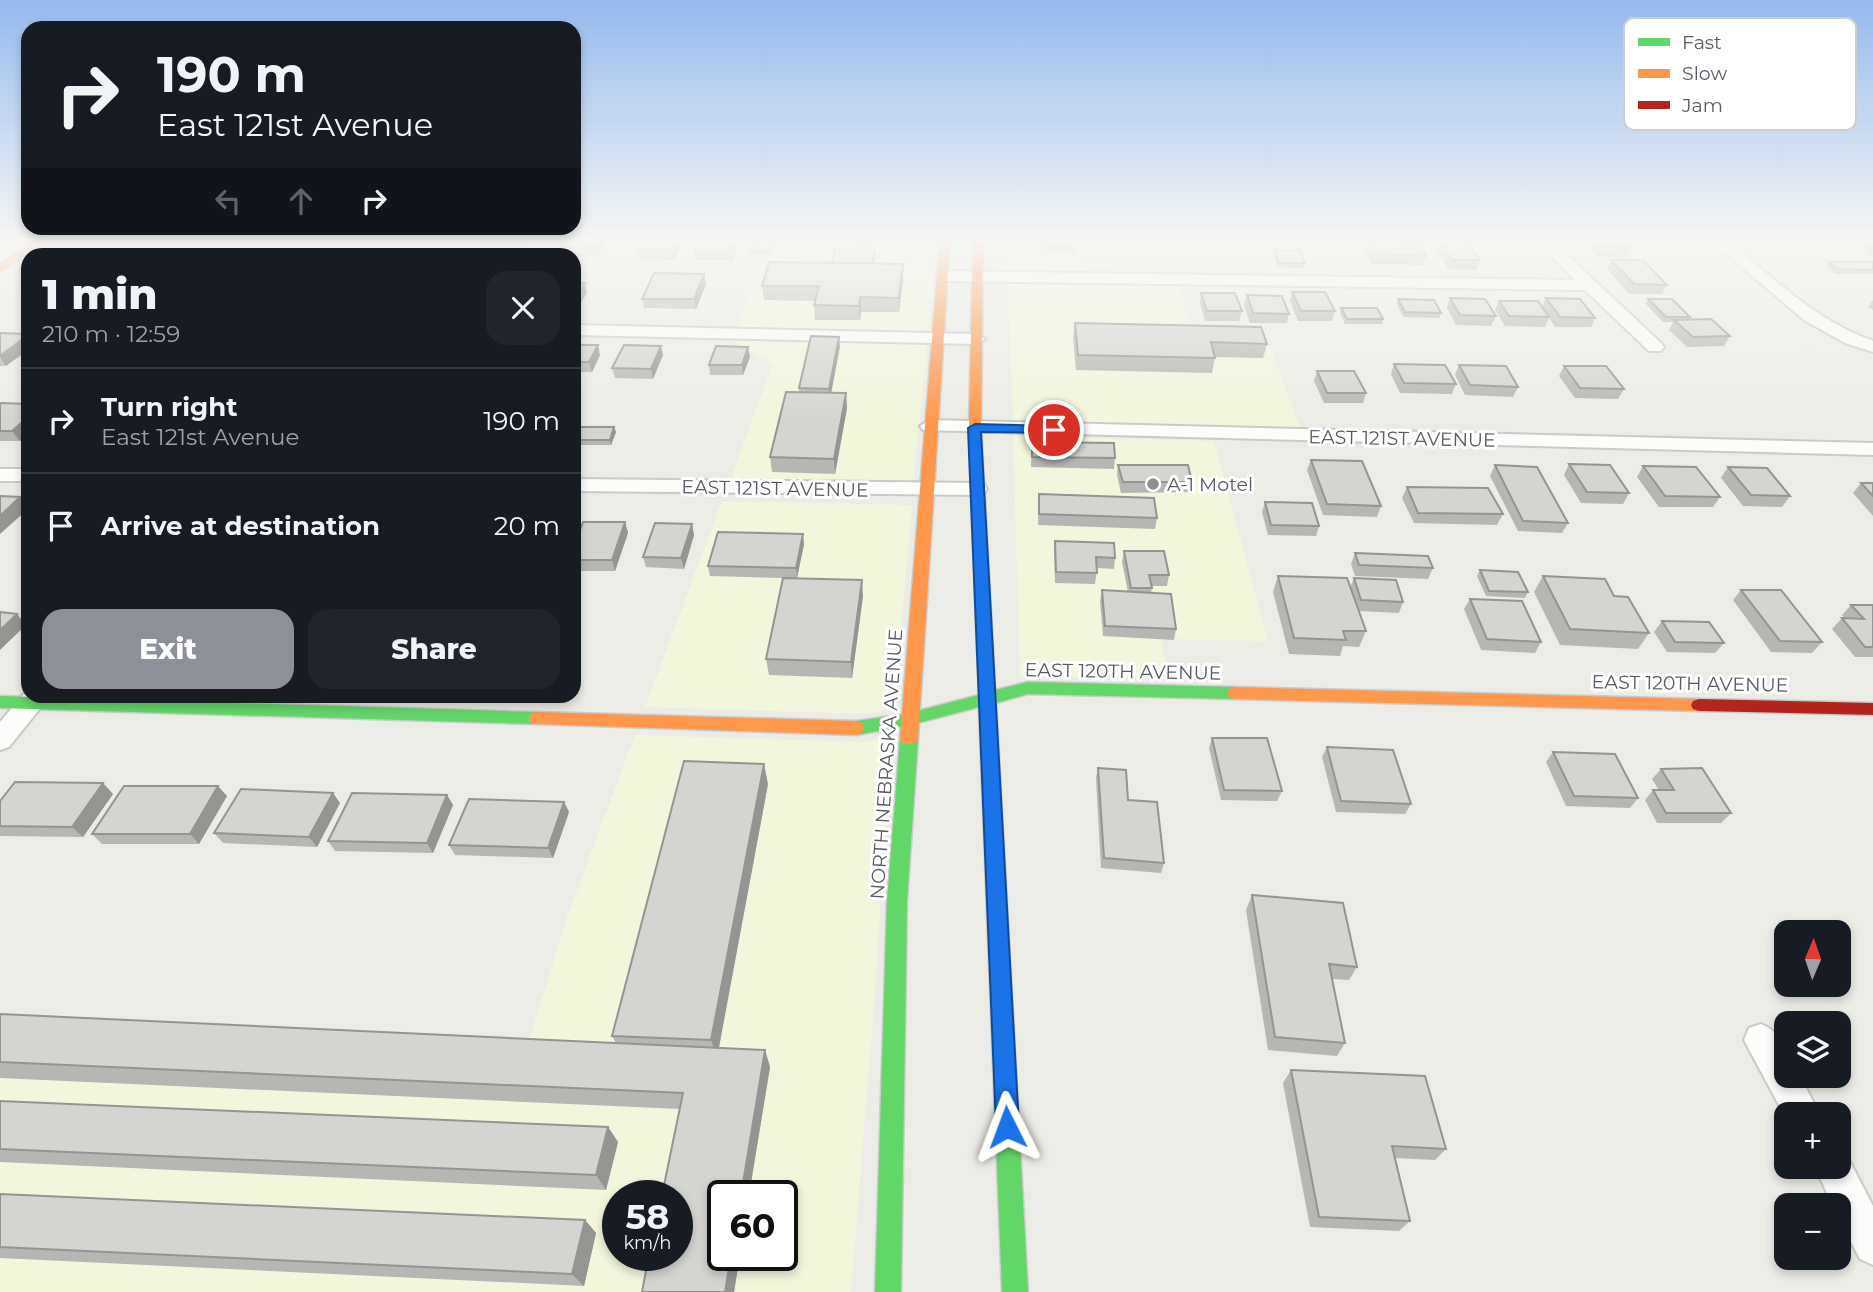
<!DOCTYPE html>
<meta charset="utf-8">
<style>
:root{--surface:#171b24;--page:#20242c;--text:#f1f3f6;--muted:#9ea1a6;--line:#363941;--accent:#8c9099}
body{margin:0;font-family:Montserrat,sans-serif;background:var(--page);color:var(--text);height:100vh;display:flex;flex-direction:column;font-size:26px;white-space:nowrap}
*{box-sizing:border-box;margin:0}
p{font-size:23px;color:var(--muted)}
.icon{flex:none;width:38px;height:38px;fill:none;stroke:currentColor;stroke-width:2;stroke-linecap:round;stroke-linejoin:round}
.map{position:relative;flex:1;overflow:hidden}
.sheet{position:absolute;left:21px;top:248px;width:560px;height:455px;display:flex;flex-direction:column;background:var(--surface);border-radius:21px;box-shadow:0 4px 10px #0003}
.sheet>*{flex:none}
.top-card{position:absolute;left:21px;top:21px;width:560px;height:214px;border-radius:21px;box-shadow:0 4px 10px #0003;background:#171b24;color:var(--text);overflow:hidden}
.needle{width:46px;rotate:2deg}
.controls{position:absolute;left:1774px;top:920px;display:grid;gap:14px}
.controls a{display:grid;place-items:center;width:77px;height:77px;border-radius:14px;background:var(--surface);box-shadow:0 4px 10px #0003;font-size:35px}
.speed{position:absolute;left:602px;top:1180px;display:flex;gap:14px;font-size:35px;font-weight:700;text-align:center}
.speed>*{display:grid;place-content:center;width:91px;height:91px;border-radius:50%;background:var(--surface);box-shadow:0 4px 10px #0003;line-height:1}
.speed small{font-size:18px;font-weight:400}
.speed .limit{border:4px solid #111;border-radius:10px;background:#fff;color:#111}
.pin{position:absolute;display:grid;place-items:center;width:60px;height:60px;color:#fff;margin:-30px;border:4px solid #fff;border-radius:50%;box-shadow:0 2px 7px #0007}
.me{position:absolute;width:77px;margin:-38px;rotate:357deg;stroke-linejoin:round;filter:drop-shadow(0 0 5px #0008)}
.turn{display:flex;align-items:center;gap:24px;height:147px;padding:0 21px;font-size:32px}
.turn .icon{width:91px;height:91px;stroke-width:2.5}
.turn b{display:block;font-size:49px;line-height:60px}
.lanes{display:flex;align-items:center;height:66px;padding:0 21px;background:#0003;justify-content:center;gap:35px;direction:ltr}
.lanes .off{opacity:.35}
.round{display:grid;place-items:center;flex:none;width:74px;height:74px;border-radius:21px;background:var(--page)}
.overview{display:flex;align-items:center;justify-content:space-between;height:119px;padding:0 21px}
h1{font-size:42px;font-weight:800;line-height:52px}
.cta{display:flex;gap:14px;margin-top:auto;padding:14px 21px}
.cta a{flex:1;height:80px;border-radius:21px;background:var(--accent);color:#fff;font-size:28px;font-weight:800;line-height:80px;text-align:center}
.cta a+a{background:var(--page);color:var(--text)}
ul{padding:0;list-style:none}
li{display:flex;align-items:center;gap:21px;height:105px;padding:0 21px;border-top:2px solid var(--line)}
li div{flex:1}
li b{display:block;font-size:26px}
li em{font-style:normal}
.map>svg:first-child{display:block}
</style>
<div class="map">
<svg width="1873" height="1292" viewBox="0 0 1873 1292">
<rect width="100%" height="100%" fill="#ebece5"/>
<path fill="#f2f6dd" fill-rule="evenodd" d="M801,240H936L928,331L738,327L757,274H785L791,272Z
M1007,240H1081L1084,273L1008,272Z
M1008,283L1179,285L1192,339L1203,345L1270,346L1300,428L1013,421Z
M734,339L927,344L913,487L729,483L773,364L733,342Z
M1013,436L1214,441L1268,641L1161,639L1168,678L1020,676Z
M722,501L912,505L894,709L864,714L645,707Z
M635,735L863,742L891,738L874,1006L851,1292H0V1036L525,1043L532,1031L566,920ZM618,1195H677V1255H618ZM723,1195H782V1255H723Z"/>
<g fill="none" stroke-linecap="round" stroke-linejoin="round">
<g stroke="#cacac9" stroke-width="4">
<path id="street" d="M423,240H438L427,256H411Z
M1535,240H1551L1661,343L1664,347L1661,351H1649L1585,290L944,281L936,276L944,271L1575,280Z
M1710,240H1727C1773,278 1816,321 1873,341V352L1845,343L1804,320Z
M574,325L976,334L985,339L976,344L574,335Z
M930,420L1873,443V455L923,430L920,426Z
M0,469H28V481H0Z
M574,479L977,483L984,484L987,489L984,494L977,495L574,491Z
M28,689V696H50L9,747L0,750V722Z
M1761,1024C1784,1033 1787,1054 1787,1076H1800L1820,1115H1787V1120L1744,1040L1749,1028Z
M1839,1151L1846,1154L1873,1206V1265L1860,1259L1839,1219V1206H1833L1815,1167H1839Z"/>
</g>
<g stroke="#cacbcb" stroke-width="3">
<path id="fast" d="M985,643L993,649L995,690L1028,682L1235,687L1241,689L1243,693L1241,697L1235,699L1028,694L996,703L1028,1292H1002L979,707L906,726L856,735L850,733L848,728L850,723L856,721L906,714L979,695L977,649Z
M0,696L537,712L543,713L545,718L543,723L537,724L0,708Z
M909,732L915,734L918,739L907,901L901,1292H875L887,901L900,739L903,734Z"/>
</g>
<g stroke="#cacbcb" stroke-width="3">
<path id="slow" d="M33,240H45L0,272V264Z
M940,240H950L918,739L915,744H903L900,739Z
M973,240H983L981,428L993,649L985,655L977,649L969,428Z
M1235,687L1699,699L1705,701L1707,705L1705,709L1699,711L1235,699L1229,697L1227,693L1229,689Z
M537,712L856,721L862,723L864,728L862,733L856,735L537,724L531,723L529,718L531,713Z"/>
</g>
<g stroke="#cacbcb" stroke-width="3">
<path id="jam" d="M1699,699L1873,703V715L1699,711L1693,709L1691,705L1693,701Z"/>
</g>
<use href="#street" fill="#fcfcfb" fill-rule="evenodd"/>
<use href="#fast" fill="#63d668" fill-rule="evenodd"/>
<use href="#slow" fill="#ff974d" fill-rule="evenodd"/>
<use href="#jam" fill="#b3261e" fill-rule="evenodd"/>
<path stroke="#e4e4e3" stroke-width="3.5" stroke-dasharray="1 6" stroke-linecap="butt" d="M1683,240L1873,401"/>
</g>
<path fill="#b6b7b3" d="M482,240H524L515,252L484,251L481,242Z
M566,240H606L598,257H574V256H564L562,248Z
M642,240H678L680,247L674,260L639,259L637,250Z
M697,240H736L737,246L733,260H695L694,251Z
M774,240L775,245L771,255L751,254L750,250Z
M860,240V243L876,253L874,263L903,278L899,312H861L860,320H815L814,305L815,301L764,300L762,286L832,263Z
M1042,240H1077L1075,252L1043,251Z
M1440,240L1480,260L1476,270L1448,269L1437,250Z
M1583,240H1626L1633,248L1628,257H1597Z
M1368,241L1426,256L1423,265L1372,264L1365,250Z
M1863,243H1873V257L1860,248Z
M1274,250L1305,263L1304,268L1278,267L1273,254Z
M1611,260L1667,285L1662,294H1629L1607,269Z
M1829,262H1873V274H1835L1826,266Z
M704,274L706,284L696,309L644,308L642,299Z
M1292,292L1335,311L1332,321H1298L1290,301Z
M1201,293L1242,311L1239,321H1205L1200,303Z
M1247,295L1289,314L1287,323H1250L1244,305Z
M1450,298L1496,316L1491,326L1456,325L1447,308Z
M1546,298L1595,318L1591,327H1555L1549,318L1545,327L1505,326L1495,310L1499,301L1542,307Z
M1398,299L1441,313L1439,318L1403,317L1397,304Z
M1648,299L1690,317L1688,320L1730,336L1724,346L1687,347L1669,330L1673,322H1663L1646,304Z
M1873,300V310L1868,307Z
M1341,308L1383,319L1382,324H1345L1340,313Z
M1075,323L1267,344L1263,358L1215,357L1212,373L1076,370L1073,337Z
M0,333L6,366H0Z
M574,345L600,355L592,372H574Z
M840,346L831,393H846L847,408L835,474L772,472L770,457L799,392V388Z
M663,355L653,379L615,378L612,368Z
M750,357L743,375H710L709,365Z
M1394,364L1456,384L1452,394L1400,393L1391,374Z
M1459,365L1518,387L1513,397L1465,395L1455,375Z
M1564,366L1624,389L1618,399L1575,398L1559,376Z
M1317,371L1366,393L1363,403H1324L1314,381Z
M0,404H28V434L20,441H0Z
M616,432L611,445H575L574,441V439Z
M1032,442L1115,458L1114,469L1031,467Z
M1311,460L1381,506L1377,517L1323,515L1307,470Z
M1569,464L1629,493L1623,504L1581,503L1564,475Z
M1118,465L1192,482L1190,492L1121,493L1117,475Z
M1495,465L1568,523L1562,533L1518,531L1490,476Z
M1643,466L1720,497L1713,507H1659L1637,477Z
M1728,467L1790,496L1782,507L1743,506L1721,478Z
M1861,483H1873V516L1853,493Z
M1407,487L1503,514L1497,525L1414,523L1402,498Z
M1039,494L1157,518L1155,529L1038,525Z
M1265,502L1319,526L1316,536L1268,535L1262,512Z
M625,522L628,533L615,571H574V546Z
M692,524L694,535L684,569L646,567L643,557Z
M1055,541L1115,558L1114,569L1097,568L1095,584L1055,583L1054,552Z
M804,544L797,578L863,596L852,678L769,675L766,659L783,578L710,576L708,566Z
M1124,551L1169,575L1167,586H1152L1151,593L1176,629L1174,640L1103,636L1100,601L1102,590L1128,592L1122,562Z
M1355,553L1433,568L1428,579L1355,576L1351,564Z
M1480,570L1528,592L1525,598L1486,596L1477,576Z
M1278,576L1350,588L1354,578L1403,602L1399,613L1359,611L1366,631L1359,647L1343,646L1340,656L1289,654L1273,592Z
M1543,576L1649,633L1638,649L1560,645L1534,592Z
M1741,590L1822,642L1812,653L1771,652L1733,600Z
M1470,599L1541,642L1535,653L1481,650L1464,609Z
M1851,605H1873V657H1855L1832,629L1842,618H1844L1842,615Z
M1662,621L1724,643L1715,653L1667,652L1654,632Z
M1212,738L1282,791L1277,801L1221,800L1209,748Z
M1327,747L1411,804L1405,814L1336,812L1322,757Z
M1553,752L1638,798L1630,808L1566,806L1546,762Z
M1098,768L1164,863L1161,873L1101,868L1096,778Z
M1661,769L1731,813L1721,823H1657L1645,800L1653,790H1659L1652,779Z
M768,784L719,1048L765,1050L770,1067L749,1195H723V1255H740L734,1292H642L680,1109L0,1078V1014L616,1043L612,1036Z
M113,794L83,837L0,836V801Z
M447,795L453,805L433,853L335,851L328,841Z
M227,796L199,844H102L92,834Z
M564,802L569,812L553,858L455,855L449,845Z
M340,803L317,847L223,843L214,833Z
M1252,895L1357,967L1349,980L1332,979L1345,1043L1337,1056L1268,1050L1246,910Z
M1291,1070L1446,1149L1435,1160L1395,1158L1410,1221L1399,1231L1310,1227L1283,1083Z
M0,1101L608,1127L618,1142L606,1190L0,1162Z
M0,1194L585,1220L596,1233L584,1286L0,1258Z"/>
<path fill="#949592" d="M514,240H524L515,252L512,243Z
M600,240H606L598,257L596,248Z
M677,240H678L680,247L674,260L672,250Z
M735,240H736L737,246L733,260L732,250Z
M876,244V253L872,277V267Z
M903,264V278L899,312V298Z
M704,274L706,284L696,309L694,299Z
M585,283L587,293L577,309L574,300Z
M860,297L861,312L860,320L859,306Z
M28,335V350L6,366L0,357V356Z
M839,337L840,346L830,399L829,389Z
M598,345L600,355L592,372L589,362Z
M661,346L663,355L653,379L651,369Z
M748,347L750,357L743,375L742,365Z
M846,393L847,408L835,474L834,459Z
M28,417V434L20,441L12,431Z
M614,427L616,432L611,445L610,440Z
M20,497L28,507V509L0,534V516Z
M577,508L580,519L574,533V515Z
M625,522L628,533L615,571L612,560Z
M692,524L694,535L684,569L681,558Z
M803,534L804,544L797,578L796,568Z
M862,580L863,596L852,678L851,662Z
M17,614L26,625L0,650V630Z
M764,764L768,784L717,1057L711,1040Z
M103,783L113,794L83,837L72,827Z
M218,786L227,796L199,844L190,834Z
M333,793L340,803L317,847L309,837Z
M447,795L453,805L433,853L427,843Z
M564,802L569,812L553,858L548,848Z
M765,1050L770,1067L749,1195H741Z
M608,1127L618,1142L606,1190L596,1175Z
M585,1220L596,1233L584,1286L572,1274Z
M731,1255H740L734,1292H725Z"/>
<path fill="#d4d5d0" stroke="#949592" stroke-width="2" d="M482,240H514L512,243L481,242Z
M566,240H600L596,248H562Z
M642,240H677L672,250H637Z
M697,240H735L732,250L694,251Z
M754,240H774L771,250H750Z
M837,240H858L857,243L876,244L872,263H832Z
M1440,240L1467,241L1480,260H1452Z
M1595,240H1626L1633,248L1601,247Z
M1368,241L1418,242L1426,256L1375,254Z
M1863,243H1873V250Z
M1274,250H1300L1305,263H1279Z
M1611,260H1643L1667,285L1634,284Z
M769,262L903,264L899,298L860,297L859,306L814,305L819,286H762Z
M1829,262H1873V270L1838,269Z
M654,273L704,274L694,299H642Z
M574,283H585L574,300Z
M1292,292H1325L1335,311H1301Z
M1201,293H1235L1242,311H1207Z
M1247,295L1282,296L1289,314L1253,313Z
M1450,298L1485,299L1496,316L1460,315Z
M1546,298L1580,299L1595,318L1560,317Z
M1398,299L1434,300L1441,313L1405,312Z
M1648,299H1672L1690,317H1666Z
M1499,301H1538L1549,317L1509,316Z
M1341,308H1377L1383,319H1347Z
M1711,319L1730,336L1693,337L1674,320Z
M1075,323L1261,327L1267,344L1211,342L1215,358L1078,355Z
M0,333L28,334V335L0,356Z
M811,336L839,337L829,389L799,388Z
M574,345H598L589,362H574Z
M624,345L661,346L651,369L612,368Z
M716,346L748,347L742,365H709Z
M1394,364L1445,365L1456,384L1404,383Z
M1459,365L1506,366L1518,387L1470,385Z
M1564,366H1606L1624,389L1580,388Z
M1317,371H1354L1366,393H1327Z
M786,392L846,393L834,459L770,457Z
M1,403L28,404V417L12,431H0V404Z
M579,427H614L610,440H574Z
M1032,442L1114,443L1115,458L1032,457Z
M1311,460L1362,461L1381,506L1327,504Z
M1569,464L1610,465L1629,493L1587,492Z
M1118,465H1188L1192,482H1123Z
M1495,465L1537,467L1568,523L1523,521Z
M1643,466L1696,467L1720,497L1665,496Z
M1728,467L1767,468L1790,496L1751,495Z
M1861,483H1873V496Z
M1407,487L1488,488L1503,514L1418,513Z
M1039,494L1154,498L1157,518L1039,514Z
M0,496L20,497L0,516Z
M1265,502L1312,503L1319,526L1271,525Z
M583,522H625L612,560H574V546Z
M655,523L692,524L681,558L643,557Z
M718,532L803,534L796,568L708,566Z
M1055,541L1114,543L1115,558L1096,557L1097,573L1056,572Z
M1124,551H1164L1169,575H1149L1152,588H1131Z
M1355,553L1428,556L1433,568L1359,565Z
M1480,570L1518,572L1528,592L1489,591Z
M1278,576L1347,578L1366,631H1343L1346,640L1294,638Z
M1543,576L1605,579L1614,596L1628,597L1649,633L1570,629Z
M783,578L862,580L851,662L766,659Z
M1354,578L1396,580L1403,602L1361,600Z
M1102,590L1171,594L1176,629L1105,626Z
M1741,590H1781L1822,642L1780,641Z
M1470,599L1522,601L1541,642L1487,639Z
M1851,605H1873V647H1865L1842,618L1864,619Z
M0,612L17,614L0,630Z
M1662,621L1709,622L1724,643L1675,642Z
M1212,738H1267L1282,791L1224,790Z
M1327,747L1393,750L1411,804L1341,801Z
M1553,752L1615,754L1638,798L1574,796Z
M684,761L764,764L711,1040L612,1036Z
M1098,768L1126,770L1128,800L1157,802L1164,863L1104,858Z
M1702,768L1731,813H1666L1653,790H1674L1661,769Z
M15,782L103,783L72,827L0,826V801Z
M124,786H218L190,834H92Z
M241,789L333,793L309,837L214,833Z
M352,793L447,795L427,843L328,841Z
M469,799L564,802L548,848L449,845Z
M1252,895L1343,903L1357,967L1329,964L1345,1043L1275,1037Z
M0,1014L765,1050L741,1195H723V1255H731L725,1292H642L649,1255H677V1195H662L683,1093L0,1062Z
M1291,1070L1425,1076L1446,1149L1392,1146L1410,1221L1319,1217Z
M0,1101L608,1127L596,1175L0,1149Z
M0,1194L585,1220L572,1274L0,1247Z"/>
<linearGradient id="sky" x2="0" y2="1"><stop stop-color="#95baee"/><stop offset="0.57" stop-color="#f6f6f3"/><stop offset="1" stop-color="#f6f6f3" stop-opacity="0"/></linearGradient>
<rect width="1873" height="421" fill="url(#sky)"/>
<path fill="#1a73e8" stroke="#114b97" stroke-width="2" d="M975,424L1054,426L1061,430L1054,433L981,432L1019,1127L1015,1135L1007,1139L999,1135L996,1127L968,428Z"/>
<circle fill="#8d8e91" stroke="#fff" stroke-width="2.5" cx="1153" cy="484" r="7"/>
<g text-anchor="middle" stroke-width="6" stroke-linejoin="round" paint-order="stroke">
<g font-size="19" fill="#5a5b64" stroke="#fff">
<text transform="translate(1402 438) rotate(1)" y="7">EAST 121ST AVENUE</text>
<text transform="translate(775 488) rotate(1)" y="7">EAST 121ST AVENUE</text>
<text transform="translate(1123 671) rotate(1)" y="7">EAST 120TH AVENUE</text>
<text transform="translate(1690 683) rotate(1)" y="7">EAST 120TH AVENUE</text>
<text transform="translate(886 764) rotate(-86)" y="7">NORTH NEBRASKA AVENUE</text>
</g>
<g font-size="19" fill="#5a5b64" stroke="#fff" text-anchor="start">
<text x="1167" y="491">A-1 Motel</text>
</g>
</g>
<rect x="1624" y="18" width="232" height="112" rx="10" fill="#fff" stroke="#ceced0" stroke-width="2"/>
<rect x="1638" y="38" width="32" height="8" fill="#63d668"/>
<rect x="1638" y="69" width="32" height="9" fill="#ff974d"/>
<rect x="1638" y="101" width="32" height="8" fill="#b3261e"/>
<g font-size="19" fill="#5a5b64">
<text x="1682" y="49">Fast</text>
<text x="1682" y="80">Slow</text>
<text x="1682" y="112">Jam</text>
</g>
</svg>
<div class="controls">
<a><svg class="needle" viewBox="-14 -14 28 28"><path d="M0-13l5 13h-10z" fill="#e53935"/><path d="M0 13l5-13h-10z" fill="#9ea1a6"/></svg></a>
<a><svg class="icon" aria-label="layers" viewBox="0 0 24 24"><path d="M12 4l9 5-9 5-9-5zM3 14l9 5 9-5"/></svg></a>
<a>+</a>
<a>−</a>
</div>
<div class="speed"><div>58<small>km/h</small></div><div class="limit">60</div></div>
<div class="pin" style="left:1054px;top:430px;background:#d93025"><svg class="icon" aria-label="arrive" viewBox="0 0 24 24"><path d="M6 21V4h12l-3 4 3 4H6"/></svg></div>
<svg class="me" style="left:1007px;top:1127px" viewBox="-20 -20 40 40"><path d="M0-17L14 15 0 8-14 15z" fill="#1a73e8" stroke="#fff" stroke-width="4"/></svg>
<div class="top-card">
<div class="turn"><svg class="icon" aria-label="right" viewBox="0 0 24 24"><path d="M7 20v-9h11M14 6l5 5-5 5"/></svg><div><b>190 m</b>East 121st Avenue</div></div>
<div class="lanes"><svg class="icon off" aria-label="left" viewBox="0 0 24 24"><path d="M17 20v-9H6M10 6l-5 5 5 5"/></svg><svg class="icon off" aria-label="ahead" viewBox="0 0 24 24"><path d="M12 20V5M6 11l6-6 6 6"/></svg><svg class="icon" aria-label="right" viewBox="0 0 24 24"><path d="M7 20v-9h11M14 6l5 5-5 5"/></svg></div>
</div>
<section class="sheet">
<div class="overview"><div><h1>1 min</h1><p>210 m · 12:59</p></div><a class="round"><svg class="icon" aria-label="close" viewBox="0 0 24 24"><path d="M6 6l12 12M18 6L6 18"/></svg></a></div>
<ul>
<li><svg class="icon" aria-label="right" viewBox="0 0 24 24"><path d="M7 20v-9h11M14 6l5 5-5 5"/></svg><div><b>Turn right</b><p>East 121st Avenue</p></div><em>190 m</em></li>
<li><svg class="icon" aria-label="arrive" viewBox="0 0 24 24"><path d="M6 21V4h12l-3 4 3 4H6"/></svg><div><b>Arrive at destination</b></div><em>20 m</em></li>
</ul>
<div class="cta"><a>Exit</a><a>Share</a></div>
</section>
</div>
